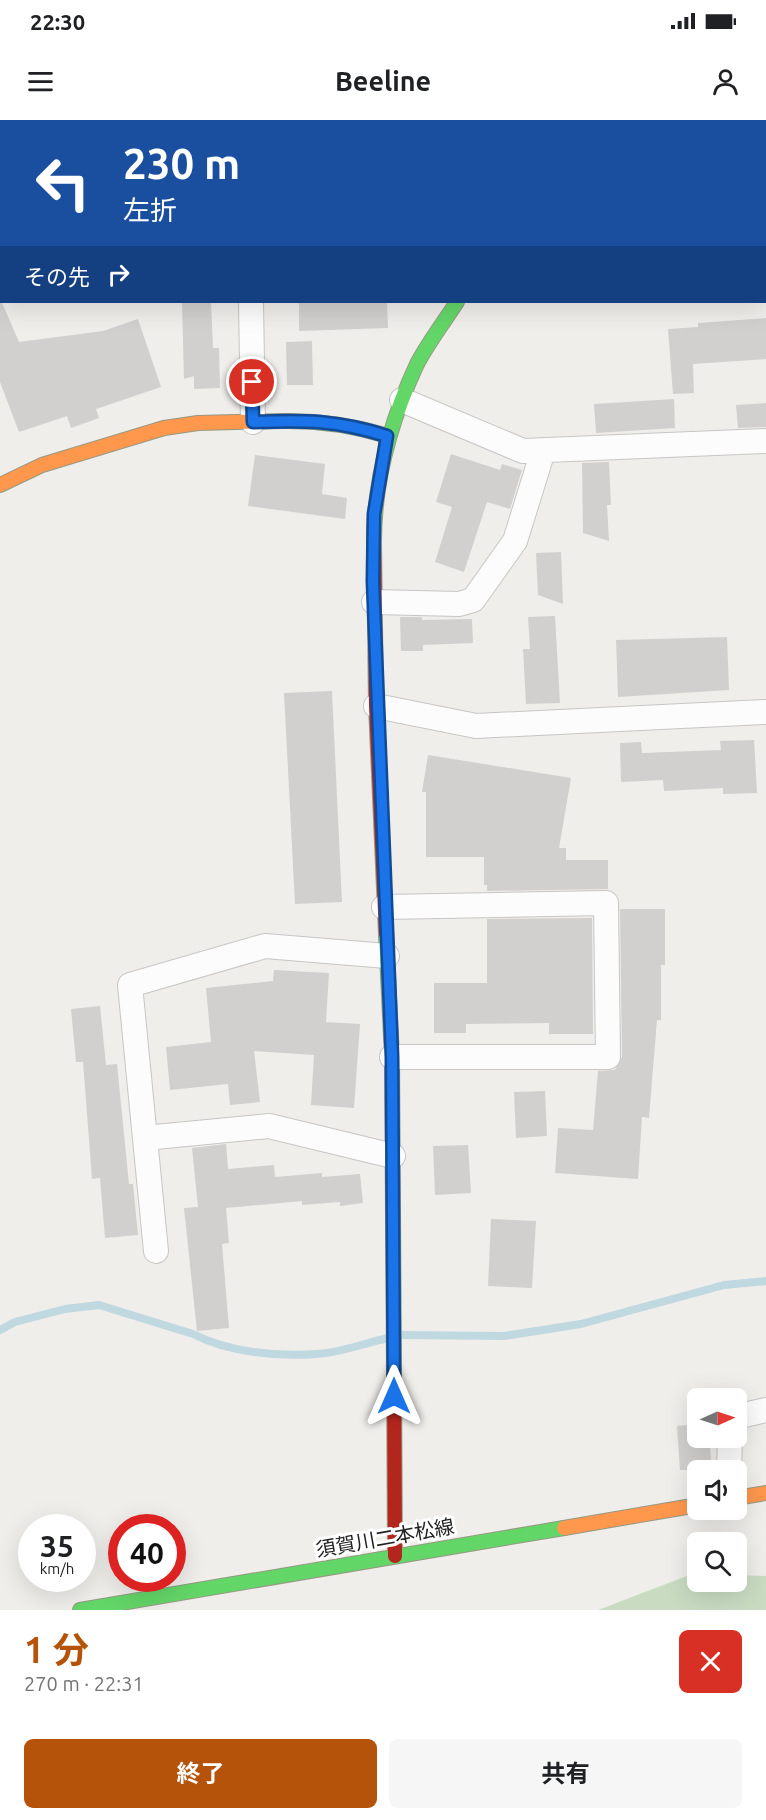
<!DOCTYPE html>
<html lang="ja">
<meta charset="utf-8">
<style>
:root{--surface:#fff;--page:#f6f6f6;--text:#202124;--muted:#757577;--accent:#b45309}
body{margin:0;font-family:Ubuntu,"Noto Sans JP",sans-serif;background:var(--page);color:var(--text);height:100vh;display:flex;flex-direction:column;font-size:22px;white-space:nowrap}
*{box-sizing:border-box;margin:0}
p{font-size:20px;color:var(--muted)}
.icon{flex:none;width:33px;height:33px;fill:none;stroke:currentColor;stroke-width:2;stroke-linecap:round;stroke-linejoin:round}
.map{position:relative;height:1490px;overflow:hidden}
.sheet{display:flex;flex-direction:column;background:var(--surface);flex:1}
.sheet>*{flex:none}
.banner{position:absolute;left:0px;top:0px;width:766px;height:183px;box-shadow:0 6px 24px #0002;background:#1a4fa0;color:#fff;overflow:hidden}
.needle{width:39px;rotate:87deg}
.fabs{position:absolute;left:687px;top:1268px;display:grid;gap:12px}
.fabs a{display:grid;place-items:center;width:60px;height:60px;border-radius:9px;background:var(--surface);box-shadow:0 6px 24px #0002;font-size:30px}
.speed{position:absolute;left:18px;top:1394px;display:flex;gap:12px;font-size:30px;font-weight:700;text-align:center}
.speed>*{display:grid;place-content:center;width:78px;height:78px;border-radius:50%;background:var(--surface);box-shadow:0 6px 24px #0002;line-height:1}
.speed small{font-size:15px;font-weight:400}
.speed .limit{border:9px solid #d22;background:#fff;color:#111}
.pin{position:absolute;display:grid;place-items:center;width:51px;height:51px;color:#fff;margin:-26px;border:3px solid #fff;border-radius:50%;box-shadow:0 2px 6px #0007}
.me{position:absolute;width:66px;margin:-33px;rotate:0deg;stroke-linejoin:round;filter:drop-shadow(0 0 4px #0008)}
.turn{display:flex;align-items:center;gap:21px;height:126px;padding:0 24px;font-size:27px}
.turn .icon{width:78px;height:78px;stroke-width:2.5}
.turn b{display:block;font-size:42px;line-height:51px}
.then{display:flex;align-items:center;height:57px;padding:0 24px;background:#0003;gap:12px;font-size:22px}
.round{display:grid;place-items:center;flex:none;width:63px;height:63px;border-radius:9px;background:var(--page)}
.head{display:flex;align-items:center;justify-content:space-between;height:102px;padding:0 24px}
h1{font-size:36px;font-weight:700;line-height:45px;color:var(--accent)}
.button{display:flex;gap:12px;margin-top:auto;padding:12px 24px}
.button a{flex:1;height:69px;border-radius:9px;background:var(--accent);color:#fff;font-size:24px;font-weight:700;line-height:69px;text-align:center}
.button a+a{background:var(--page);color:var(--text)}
.status{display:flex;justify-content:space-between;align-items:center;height:42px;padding:0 30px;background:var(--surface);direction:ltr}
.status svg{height:16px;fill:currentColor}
header{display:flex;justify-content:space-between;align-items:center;height:78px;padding:0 24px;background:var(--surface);font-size:27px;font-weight:700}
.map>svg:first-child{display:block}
</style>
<div class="status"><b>22:30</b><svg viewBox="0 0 49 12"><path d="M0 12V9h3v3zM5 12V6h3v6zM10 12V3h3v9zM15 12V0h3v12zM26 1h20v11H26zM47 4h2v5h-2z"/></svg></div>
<header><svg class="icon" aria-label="menu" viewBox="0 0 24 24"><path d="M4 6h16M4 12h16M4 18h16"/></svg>Beeline<svg class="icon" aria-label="person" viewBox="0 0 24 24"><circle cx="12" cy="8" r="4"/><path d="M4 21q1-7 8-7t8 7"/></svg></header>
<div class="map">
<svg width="766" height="1490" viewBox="0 0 766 1490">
<rect width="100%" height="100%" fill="#efeeeb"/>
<path fill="#c9dcc2" d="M692,1454L697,1455L698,1461H736L737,1455L766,1456V1490H598Z"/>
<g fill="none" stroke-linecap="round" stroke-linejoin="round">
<path stroke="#c0d8e0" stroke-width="8" d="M0,1210L15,1202L65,1189L99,1185L193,1214C228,1232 277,1237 316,1234C340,1233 365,1223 388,1218
M401,1215L504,1216L581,1204L724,1165L766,1161"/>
</g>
<path fill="#d2d0ce" d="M0,178L19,222L103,211L138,199L161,267L96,289L99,298L71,308L67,296L19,312L0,262Z
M182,182H211L213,228H219L220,268L194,269V256L184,259Z
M299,182H387L388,208L299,211Z
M766,198V239L693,244L694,273L673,274L668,209L698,207V203Z
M312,221L313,265H287L286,222Z
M674,279L675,308L596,313L594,284Z
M766,283V307L738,308L736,285Z
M451,334L500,350L502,344L522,350L510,389L487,382L464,452L435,442L452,387L436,382Z
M255,335L325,344L322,374L347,378L345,399L248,386Z
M609,342L611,385H607L609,421L583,413L582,343Z
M561,432L563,484L538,475L536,433Z
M555,496L560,583L526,584L523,529H530L528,497Z
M400,497H422V500L472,499L473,523L423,525V531H401Z
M727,517L729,570L618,577L616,520Z
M332,571L342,782L295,784L284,573Z
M754,620L757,673L723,674V668L664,671L663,660L621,662L620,623L641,622L642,633L721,630L720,621Z
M428,635L571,658L559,728H566V740H608V769L487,771V765H484V737H426V672H422Z
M620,789H665V845H661V900H657L649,998L642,997L638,1059L555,1053L558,1008L593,1010L598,951L615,950L622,937Z
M592,798L593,914H549V903L466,904V913H434V863H487V799Z
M274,850L329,853L326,902L360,904L354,988L311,985L314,935L254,931L260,982L230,985L228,964L170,970L166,927L211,922L206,868L273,861Z
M100,886L106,945L117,944L129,1064H133L138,1115L105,1118L100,1058L92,1059L83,942H76L71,889Z
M545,971L547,1016L516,1018L514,972Z
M226,1024L228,1049L274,1045L275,1057L322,1053V1057L360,1054L363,1083L340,1086V1082L302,1085V1081L226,1088L229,1123L222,1124L229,1208L197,1211L184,1088L198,1087L192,1028Z
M468,1025L471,1073L435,1075L433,1026Z
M491,1099L536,1101L532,1168L488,1166Z
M698,1304V1317H709L712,1350H680L677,1306Z"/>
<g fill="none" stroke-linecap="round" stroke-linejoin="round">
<g stroke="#c7c6c5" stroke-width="26">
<path id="street" d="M247,0V2
M405,0V2
M251,182L253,302
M402,280L523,331L766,321
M374,482L459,484L473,480L515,421L543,331
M376,586L476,606L766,592
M384,787L606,783L608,937H392
M145,1018L269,1006L393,1036
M156,1131L130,865L265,826L387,836
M736,1297L766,1290
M729,1350L730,1317"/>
</g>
<g stroke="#969983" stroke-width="16">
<path id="fast" d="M689,2L691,0
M281,301C319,300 352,305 388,316
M374,422C374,361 391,300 417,244C428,223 444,202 457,182
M386,814L392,937L394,1251
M80,1490L564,1408"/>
</g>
<g stroke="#969983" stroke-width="16">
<path id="slow" d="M0,365L42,345L164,308L198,303L281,301
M736,1378L766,1373
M564,1408L698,1385"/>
</g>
<g stroke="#969983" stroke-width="16">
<path id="jam" d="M374,422L376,586L386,814
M394,1251L395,1436"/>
</g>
<use href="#street" stroke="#fdfcfc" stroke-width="24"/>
<use href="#fast" stroke="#63d668" stroke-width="14"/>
<use href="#slow" stroke="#ff974d" stroke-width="14"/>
<use href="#jam" stroke="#b3261e" stroke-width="14"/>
</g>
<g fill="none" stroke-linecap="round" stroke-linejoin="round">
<g stroke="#114b97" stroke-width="15">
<path id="route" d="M252,262L253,302C306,300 336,300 387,316L374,394L373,461L392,937L394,1276"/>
</g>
<use href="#route" stroke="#1a73e8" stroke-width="10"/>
</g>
<g text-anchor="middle" stroke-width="6" stroke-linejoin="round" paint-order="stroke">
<g font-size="20" fill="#222" stroke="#fff">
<text transform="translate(385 1418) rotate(-10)" y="7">須賀川二本松線</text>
</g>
</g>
</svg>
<div class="fabs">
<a><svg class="needle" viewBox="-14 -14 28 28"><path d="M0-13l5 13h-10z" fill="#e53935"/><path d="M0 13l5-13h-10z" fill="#757577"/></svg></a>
<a><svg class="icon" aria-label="sound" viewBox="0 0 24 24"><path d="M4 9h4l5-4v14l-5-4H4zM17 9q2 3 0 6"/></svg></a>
<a><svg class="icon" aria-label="search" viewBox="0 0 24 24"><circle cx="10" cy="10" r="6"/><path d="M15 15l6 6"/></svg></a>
</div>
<div class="speed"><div>35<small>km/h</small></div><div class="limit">40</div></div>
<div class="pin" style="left:252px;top:262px;background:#d93025"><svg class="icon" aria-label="arrive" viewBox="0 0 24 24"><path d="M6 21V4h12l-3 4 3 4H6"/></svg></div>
<svg class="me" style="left:394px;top:1276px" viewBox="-20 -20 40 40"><path d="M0-17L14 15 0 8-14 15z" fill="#1a73e8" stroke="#fff" stroke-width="4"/></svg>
<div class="banner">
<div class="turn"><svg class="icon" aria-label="left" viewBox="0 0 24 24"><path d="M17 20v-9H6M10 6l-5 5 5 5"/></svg><div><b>230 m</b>左折</div></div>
<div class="then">その先<svg class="icon" aria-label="right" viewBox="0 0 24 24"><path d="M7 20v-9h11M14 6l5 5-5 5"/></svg></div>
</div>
</div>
<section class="sheet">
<div class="head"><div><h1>1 分</h1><p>270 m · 22:31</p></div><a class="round" style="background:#d93025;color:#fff"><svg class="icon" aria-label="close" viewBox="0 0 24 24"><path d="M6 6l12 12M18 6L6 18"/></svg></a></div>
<div class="button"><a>終了</a><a>共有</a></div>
</section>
